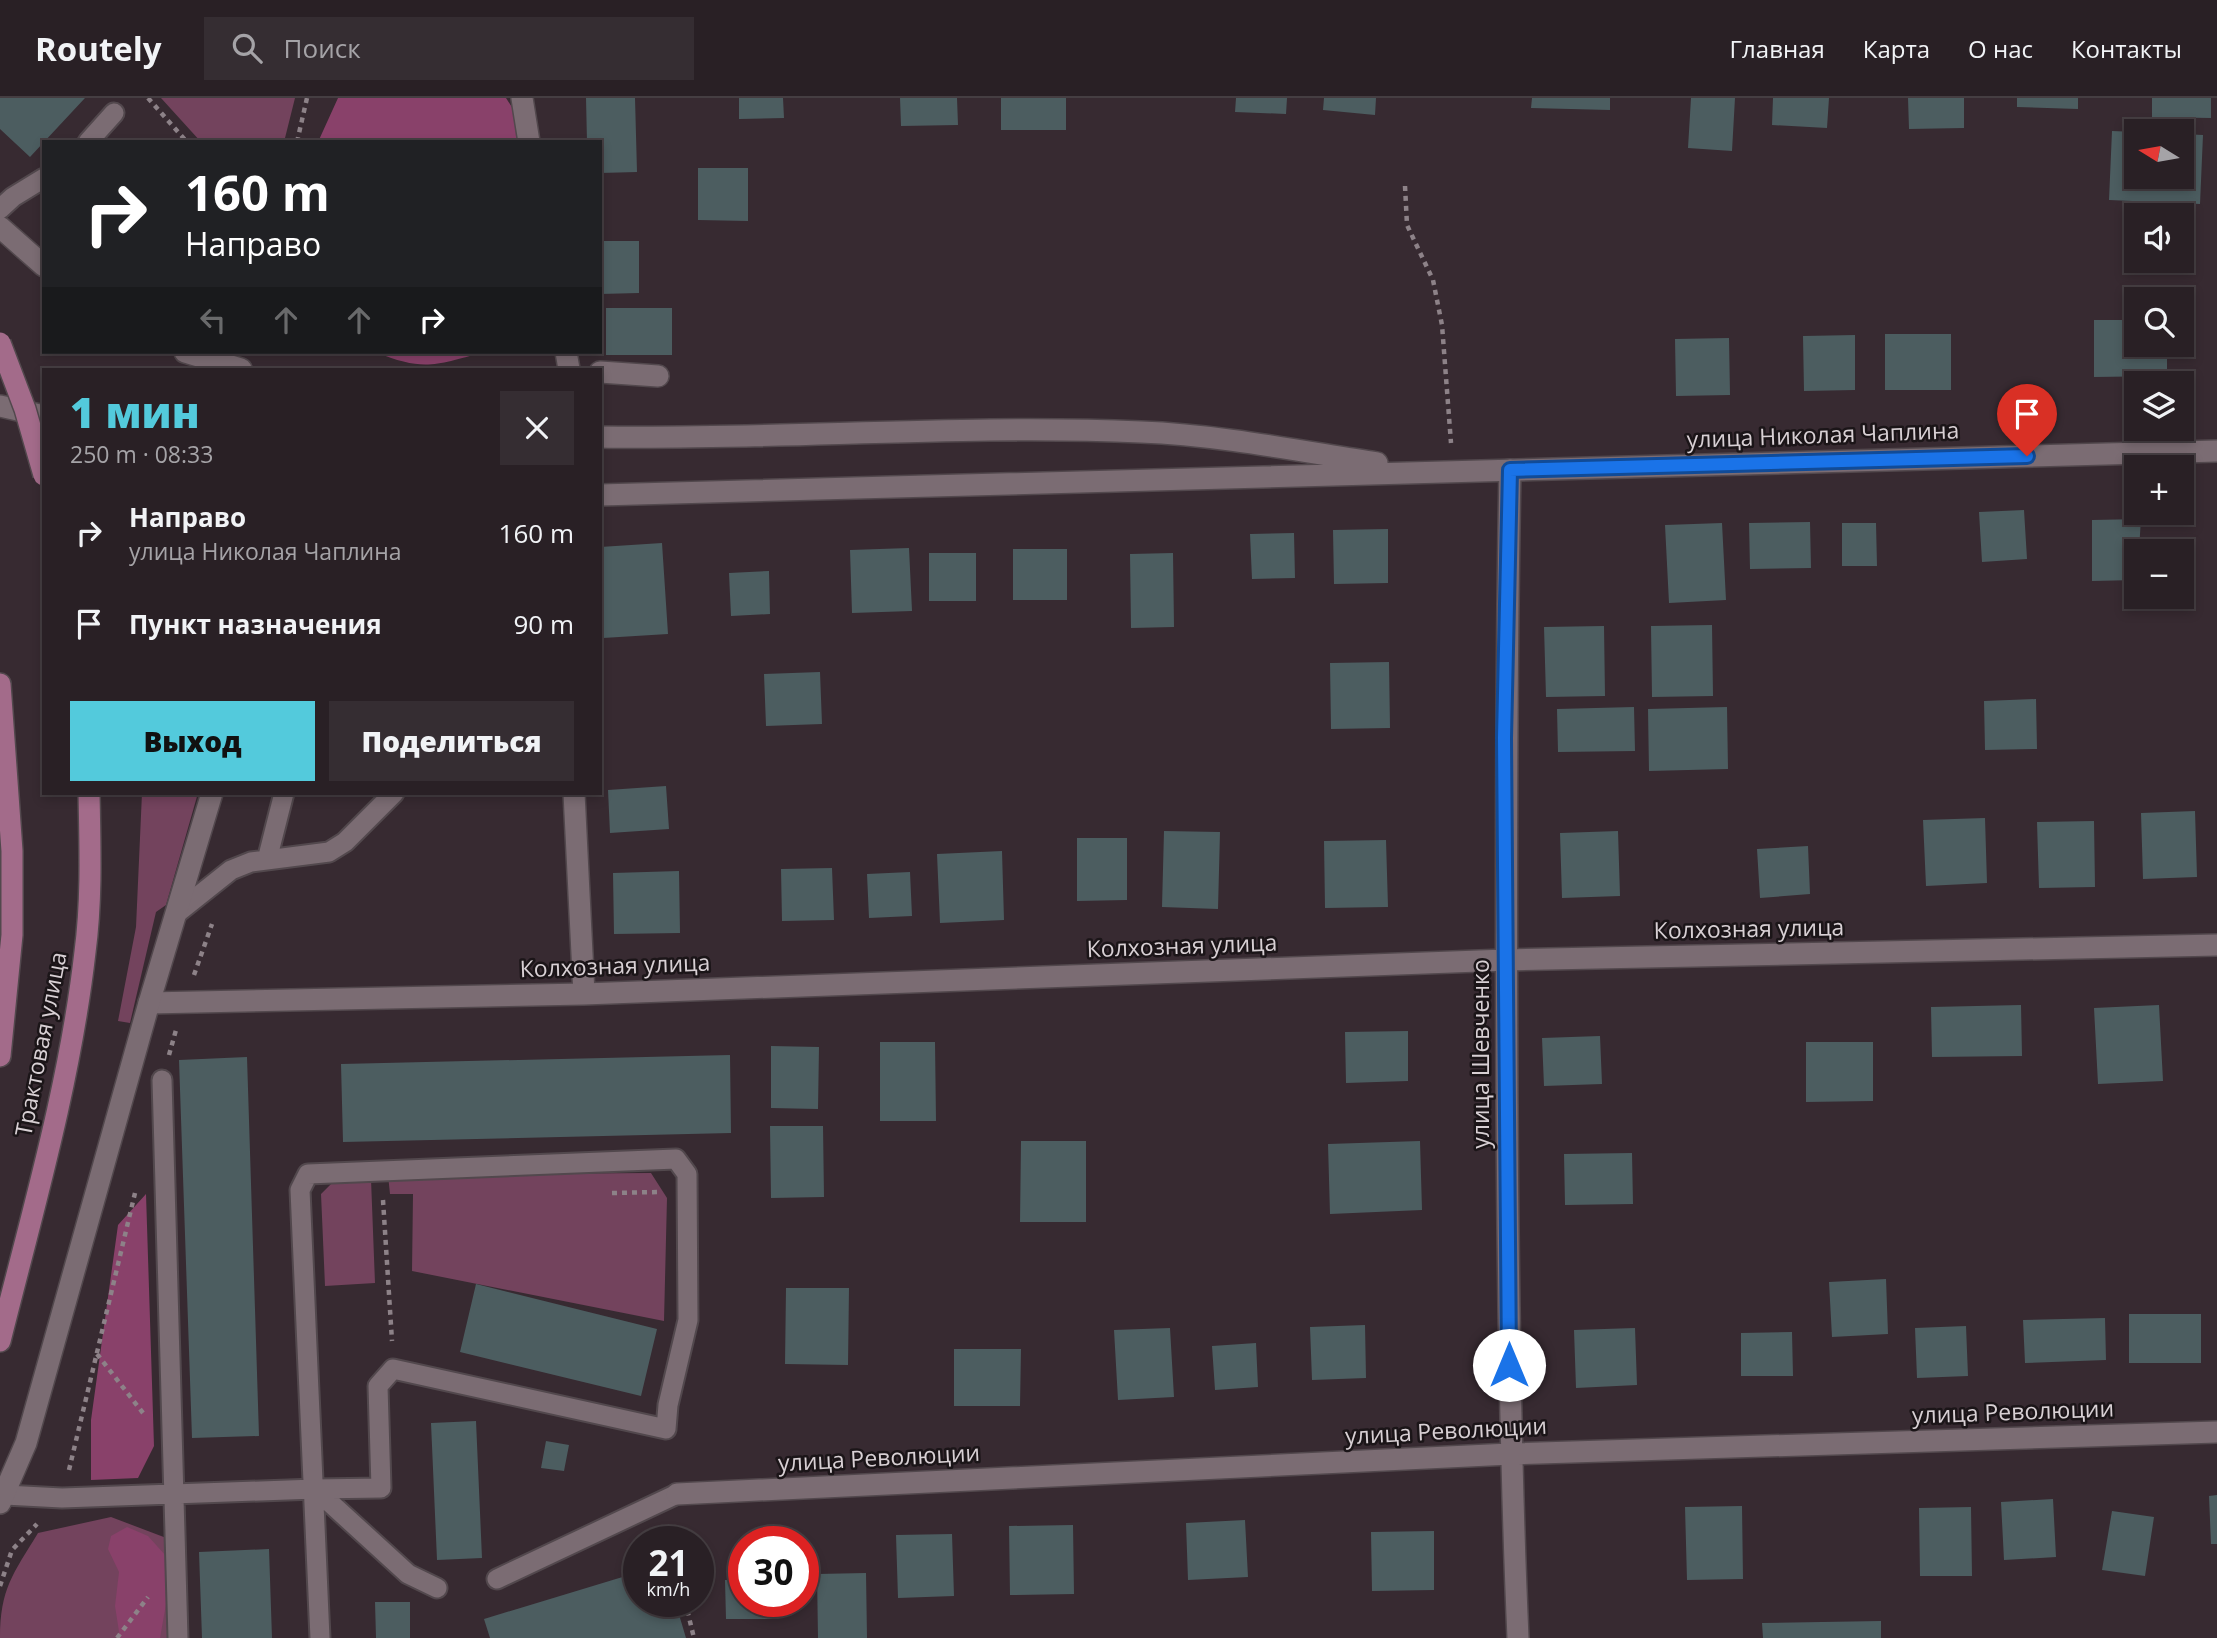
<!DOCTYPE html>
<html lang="ru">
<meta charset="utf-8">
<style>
:root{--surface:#292025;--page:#352d32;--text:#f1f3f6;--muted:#a5a3a7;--line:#453e42;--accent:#53cadc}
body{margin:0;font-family:"Open Sans",sans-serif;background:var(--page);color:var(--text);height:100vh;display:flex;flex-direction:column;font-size:26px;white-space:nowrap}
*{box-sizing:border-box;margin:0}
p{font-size:23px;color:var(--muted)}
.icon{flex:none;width:38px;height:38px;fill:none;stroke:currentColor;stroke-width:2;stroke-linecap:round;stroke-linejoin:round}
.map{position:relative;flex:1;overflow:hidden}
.details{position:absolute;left:42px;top:270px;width:560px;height:427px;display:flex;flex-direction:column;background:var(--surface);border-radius:0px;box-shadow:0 4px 10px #0003,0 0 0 2px var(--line)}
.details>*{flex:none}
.top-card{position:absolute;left:42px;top:42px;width:560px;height:214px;border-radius:0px;box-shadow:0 4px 10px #0003,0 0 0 2px var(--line);background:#202124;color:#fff;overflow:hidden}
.needle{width:46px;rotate:281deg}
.fabs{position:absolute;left:2124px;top:21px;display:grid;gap:14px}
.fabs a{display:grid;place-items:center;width:70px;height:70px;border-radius:0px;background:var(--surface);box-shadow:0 4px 10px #0003,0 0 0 2px var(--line);font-size:35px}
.speed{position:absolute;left:623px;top:1428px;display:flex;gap:14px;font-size:35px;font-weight:700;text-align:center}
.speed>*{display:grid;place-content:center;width:91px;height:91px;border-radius:50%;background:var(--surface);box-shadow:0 4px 10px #0003,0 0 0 2px var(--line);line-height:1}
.speed small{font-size:18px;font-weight:400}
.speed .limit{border:10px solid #d22;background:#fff;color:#111}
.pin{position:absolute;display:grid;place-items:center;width:60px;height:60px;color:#fff;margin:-72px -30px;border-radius:50% 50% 50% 0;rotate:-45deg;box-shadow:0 0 7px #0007}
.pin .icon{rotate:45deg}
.me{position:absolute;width:77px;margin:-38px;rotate:0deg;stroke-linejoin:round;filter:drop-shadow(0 0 5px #0008)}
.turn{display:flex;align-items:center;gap:24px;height:147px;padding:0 28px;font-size:32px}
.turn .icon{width:91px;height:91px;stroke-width:2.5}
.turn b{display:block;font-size:49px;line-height:60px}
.lanes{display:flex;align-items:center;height:66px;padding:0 28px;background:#0003;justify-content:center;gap:35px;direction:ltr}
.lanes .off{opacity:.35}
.round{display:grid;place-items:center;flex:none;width:74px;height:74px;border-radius:0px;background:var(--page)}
.headline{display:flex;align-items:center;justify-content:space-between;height:119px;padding:0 28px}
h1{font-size:42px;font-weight:800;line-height:52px;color:var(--accent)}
.action{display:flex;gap:14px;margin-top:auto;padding:14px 28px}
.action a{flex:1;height:80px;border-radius:0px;background:var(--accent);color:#111;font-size:28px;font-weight:800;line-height:80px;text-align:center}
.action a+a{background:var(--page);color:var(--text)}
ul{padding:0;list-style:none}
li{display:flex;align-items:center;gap:21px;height:91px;padding:0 28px}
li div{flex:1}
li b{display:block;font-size:26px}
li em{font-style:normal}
header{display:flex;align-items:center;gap:42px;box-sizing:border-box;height:98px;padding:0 35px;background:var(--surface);border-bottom:2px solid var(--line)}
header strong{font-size:33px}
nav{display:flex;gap:38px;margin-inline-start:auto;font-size:24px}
.search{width:490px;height:63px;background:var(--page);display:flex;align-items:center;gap:18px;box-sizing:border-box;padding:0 24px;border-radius:0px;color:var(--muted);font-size:26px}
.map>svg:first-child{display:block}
</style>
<header>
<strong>Routely</strong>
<div class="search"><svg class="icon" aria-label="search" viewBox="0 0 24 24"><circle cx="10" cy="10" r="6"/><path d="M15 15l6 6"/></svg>Поиск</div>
<nav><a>Главная</a><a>Карта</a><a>О нас</a><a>Контакты</a></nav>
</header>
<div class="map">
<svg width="2217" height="1540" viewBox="0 0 2217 1540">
<rect width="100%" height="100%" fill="#372a31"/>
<path fill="#73435d" d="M161,0H295L284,44H201Z
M142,695H198L166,807L156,814L130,925L118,923L136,829Z
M651,1075L667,1100L664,1223L412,1173L413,1096H390L388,1077Z
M371,1081L375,1185L325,1188L321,1096L335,1082Z
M111,1419L169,1441V1540H0C0,1491 13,1476 38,1435Z"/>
<path fill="#89416a" d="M338,0H506L515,14L518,44H318Z
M375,254H485C435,267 425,274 375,254Z
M146,1096L154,1348L138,1380L91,1382V1322L118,1127Z
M127,1429L148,1438L166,1458V1506L160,1540H120L115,1508L119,1474L108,1451L111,1438Z"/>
<path fill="#4c5d60" d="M0,0H85L30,59L0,31Z
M586,0H635L637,74L600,75V44H587Z
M739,0H783L784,20L739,21Z
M900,0H957L958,27L901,28Z
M1001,0H1066V32H1001Z
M1236,0H1287L1286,16L1235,14Z
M1324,0H1376L1375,17L1323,12Z
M1532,0H1610V12L1531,10Z
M1691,0H1735L1732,53L1688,50Z
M1773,0H1829L1827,30L1772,27Z
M1908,0H1964V30L1909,31Z
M2017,0H2078V11L2017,9Z
M2152,0H2211V20L2152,19Z
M2112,33L2137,34V79H2182V36L2203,37L2200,106L2109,102Z
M698,70H748V123L698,122Z
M600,143H639V195L600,196Z
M606,210H672V257H606Z
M2094,222H2137V247H2167V278L2094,279Z
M1885,236H1951V292H1885Z
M1855,237V292L1804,293L1803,238Z
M1729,240L1730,297L1676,298L1675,241Z
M2024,412L2027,461L1982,464L1979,414Z
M2141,421L2137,482L2092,483V422Z
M1810,424L1811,470L1750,471L1749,425Z
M1722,425L1726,502L1669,505L1665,427Z
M1842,425H1876L1877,468H1842Z
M1388,431V485L1334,486L1333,432Z
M1294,435L1295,480L1252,481L1250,436Z
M662,445L668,536L603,540L600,449Z
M909,450L912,513L852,515L850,452Z
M1013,451H1067V502H1013Z
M929,455H976V503H929Z
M1173,455L1174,529L1131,530L1130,456Z
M769,473L770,516L731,518L729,475Z
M1712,527L1713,598L1652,599L1651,528Z
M1604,528L1605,598L1546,599L1544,529Z
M1389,564L1390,630L1331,631L1330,565Z
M820,574L822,626L766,628L764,576Z
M2036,601L2037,651L1985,652L1984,603Z
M1634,609L1635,653L1558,654L1557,611Z
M1727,609L1728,671L1649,673L1648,611Z
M666,688L669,731L610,735L608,692Z
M2195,713L2197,779L2143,781L2141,715Z
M1985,720L1987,785L1926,788L1923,722Z
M2094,723L2095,789L2039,790L2037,724Z
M1164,733L1220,734L1218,811L1162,809Z
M1618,733L1620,798L1562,800L1560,735Z
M1077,740H1127V802L1077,803Z
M1386,742L1388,809L1325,810L1324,743Z
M1808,748L1810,796L1760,800L1757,751Z
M1002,753L1004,822L940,825L937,756Z
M832,770L834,822L782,823L781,771Z
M679,773L680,835L614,836L613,775Z
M910,774L912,818L869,820L867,776Z
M2021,907L2022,958L1932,959L1931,909Z
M2159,907L2163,983L2098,986L2094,910Z
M1408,933V983L1346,985L1345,934Z
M1600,938L1602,986L1544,988L1542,940Z
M880,944H935L936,1023H880Z
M1806,944H1873V1003L1806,1004Z
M771,948L819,949L818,1011L771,1010Z
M730,957L731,1035L343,1044L341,966Z
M247,959L259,1338L192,1340L179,962Z
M770,1028H823L824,1099L771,1100Z
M1021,1043H1086V1124H1020Z
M1420,1043L1422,1112L1330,1116L1328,1046Z
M1632,1055L1633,1106L1565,1107L1564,1056Z
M1886,1181L1888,1236L1832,1239L1829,1184Z
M476,1186L657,1231L641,1298L460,1254Z
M786,1190H849L848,1267L785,1266Z
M2129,1216H2201V1265H2129Z
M2105,1220L2106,1262L2025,1265L2023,1222Z
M1365,1227L1366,1280L1312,1282L1310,1229Z
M1966,1228L1968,1278L1917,1280L1915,1230Z
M1170,1230L1174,1299L1118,1302L1114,1232Z
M1635,1230L1637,1287L1576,1290L1574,1232Z
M1792,1234L1793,1278H1741V1235Z
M1256,1245L1258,1289L1215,1292L1212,1248Z
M954,1251H1021L1020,1308H954Z
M476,1323L482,1460L437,1462L431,1325Z
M546,1343L569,1347L564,1373L541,1370Z
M2217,1397V1446H2211L2209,1398Z
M2053,1401L2056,1459L2004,1462L2001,1404Z
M1742,1408L1743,1481L1687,1482L1685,1409Z
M1971,1409L1972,1478H1920L1919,1410Z
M2112,1413L2154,1419L2145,1478L2102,1472Z
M1245,1422L1248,1479L1188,1482L1186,1425Z
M1073,1427L1074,1496L1010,1497L1009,1428Z
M1434,1433V1492L1372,1493L1371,1434Z
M952,1436L954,1498L898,1500L896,1437Z
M269,1451L272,1540H202L199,1454Z
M639,1474V1503H675L686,1540H490L484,1521Z
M866,1475L867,1540H818L817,1476Z
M725,1482H744V1503H778V1521H726Z
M375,1504H410V1540H376Z
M1881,1523V1540H1763L1762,1525Z"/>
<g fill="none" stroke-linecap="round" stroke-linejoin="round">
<g stroke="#52484d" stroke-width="23">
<path id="service" d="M88,44L114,15
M0,111L13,99L44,80
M267,762L284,695
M177,815L231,772L251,764L329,754L345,744L394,695
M162,982L178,1540
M315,1391L381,1390L378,1288L393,1271L666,1331L668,1307L688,1222L687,1076L676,1061L308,1076L300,1092L320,1540
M5,1397L62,1400L315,1391L408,1476L437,1490
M497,1481L677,1396"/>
</g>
<g stroke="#52484d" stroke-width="24">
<path id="minor" d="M522,0L529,44
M566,254L569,271
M600,274L658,278
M1510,372C1506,583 1506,794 1507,1006C1508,1184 1510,1362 1518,1540
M574,695L584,896
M149,905L584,896L1506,862L2217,847
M677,1396L1510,1356L2217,1334"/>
</g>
<g stroke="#52484d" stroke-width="24">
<path id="tertiary" d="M0,129L44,168
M185,254L241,271
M0,308L44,318
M600,339C780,342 961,326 1141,334C1220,337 1299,353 1377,365
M600,397L2217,353
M0,1405L26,1345L149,905L212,695"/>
</g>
<g stroke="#52484d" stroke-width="24">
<path id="primary" d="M0,586L12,753V837L0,958
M0,1243C32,1115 70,986 85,854C92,801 90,748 89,695"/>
</g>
<path stroke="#8d8288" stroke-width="4.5" stroke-dasharray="5 5" stroke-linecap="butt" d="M148,0L187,44
M297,44L307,0
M1405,88L1407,127L1433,182L1442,227L1451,345
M194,877L212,826
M169,957L176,932
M612,1095L659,1094
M383,1102L392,1243
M97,1256L143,1315
M69,1372L135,1095
M665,1431L669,1444
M0,1488L12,1452L37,1426
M685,1503L694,1540
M117,1540L148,1499"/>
<use href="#service" stroke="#7b6c73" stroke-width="19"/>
<use href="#minor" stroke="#7b6c73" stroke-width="21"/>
<use href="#tertiary" stroke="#7b6c73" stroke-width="21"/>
<use href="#primary" stroke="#a36b8a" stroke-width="21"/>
<g stroke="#52484d" stroke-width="24" stroke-linecap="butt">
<path id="primary-bridge" d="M0,245L25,311L44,377"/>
</g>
<use href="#primary-bridge" stroke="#a36b8a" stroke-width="21"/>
</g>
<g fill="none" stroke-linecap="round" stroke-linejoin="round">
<g stroke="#114b97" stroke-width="18">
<path id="route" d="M1509,1267L1504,640L1510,372L2027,358"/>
</g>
<use href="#route" stroke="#1a73e8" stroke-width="12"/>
</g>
<g text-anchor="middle" stroke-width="5" stroke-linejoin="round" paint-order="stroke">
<g font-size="23" fill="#d8d0d4" stroke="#1b1518">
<text transform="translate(1823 337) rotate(-2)" y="8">улица Николая Чаплина</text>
<text transform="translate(1749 831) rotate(-1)" y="8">Колхозная улица</text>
<text transform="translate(1182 848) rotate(-2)" y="8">Колхозная улица</text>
<text transform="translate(615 868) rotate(-2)" y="8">Колхозная улица</text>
<text transform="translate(41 946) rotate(-79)" y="8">Трактовая улица</text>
<text transform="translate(1481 956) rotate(-90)" y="8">улица Шевченко</text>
<text transform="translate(2013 1314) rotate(-2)" y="8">улица Революции</text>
<text transform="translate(1446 1333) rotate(-3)" y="8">улица Революции</text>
<text transform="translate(879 1360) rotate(-3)" y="8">улица Революции</text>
</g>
</g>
</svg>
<div class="fabs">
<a><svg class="needle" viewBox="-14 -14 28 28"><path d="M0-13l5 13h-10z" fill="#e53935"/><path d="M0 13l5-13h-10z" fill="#a5a3a7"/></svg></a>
<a><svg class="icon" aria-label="sound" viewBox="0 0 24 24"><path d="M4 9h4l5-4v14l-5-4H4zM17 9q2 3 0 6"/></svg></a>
<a><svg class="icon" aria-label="search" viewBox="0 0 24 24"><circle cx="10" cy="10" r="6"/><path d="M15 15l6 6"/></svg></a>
<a><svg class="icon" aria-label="layers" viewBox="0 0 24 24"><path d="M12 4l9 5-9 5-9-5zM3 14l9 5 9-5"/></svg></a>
<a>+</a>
<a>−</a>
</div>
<div class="speed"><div>21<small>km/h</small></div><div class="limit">30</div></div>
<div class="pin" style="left:2027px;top:358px;background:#d93025"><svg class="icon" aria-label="arrive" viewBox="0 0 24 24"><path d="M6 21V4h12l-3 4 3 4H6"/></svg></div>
<svg class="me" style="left:1509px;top:1267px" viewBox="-20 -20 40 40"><circle r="19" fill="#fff"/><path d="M0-13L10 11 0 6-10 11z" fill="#1a73e8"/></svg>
<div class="top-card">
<div class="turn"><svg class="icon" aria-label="right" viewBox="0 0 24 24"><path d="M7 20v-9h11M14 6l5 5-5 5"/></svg><div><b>160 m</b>Направо</div></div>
<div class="lanes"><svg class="icon off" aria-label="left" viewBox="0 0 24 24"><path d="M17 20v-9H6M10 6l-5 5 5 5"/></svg><svg class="icon off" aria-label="ahead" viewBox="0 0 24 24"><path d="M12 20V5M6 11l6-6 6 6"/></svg><svg class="icon off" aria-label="ahead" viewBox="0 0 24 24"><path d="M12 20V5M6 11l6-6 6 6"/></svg><svg class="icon" aria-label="right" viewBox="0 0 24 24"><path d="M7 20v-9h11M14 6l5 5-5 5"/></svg></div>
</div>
<section class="details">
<div class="headline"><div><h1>1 мин</h1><p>250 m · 08:33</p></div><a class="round"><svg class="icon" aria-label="close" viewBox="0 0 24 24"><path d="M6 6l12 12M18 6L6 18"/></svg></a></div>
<ul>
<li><svg class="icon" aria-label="right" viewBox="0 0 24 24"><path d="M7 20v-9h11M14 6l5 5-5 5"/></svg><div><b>Направо</b><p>улица Николая Чаплина</p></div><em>160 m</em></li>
<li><svg class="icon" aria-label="arrive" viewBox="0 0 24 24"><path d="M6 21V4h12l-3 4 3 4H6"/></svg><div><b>Пункт назначения</b></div><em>90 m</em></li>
</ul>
<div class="action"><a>Выход</a><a>Поделиться</a></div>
</section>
</div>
